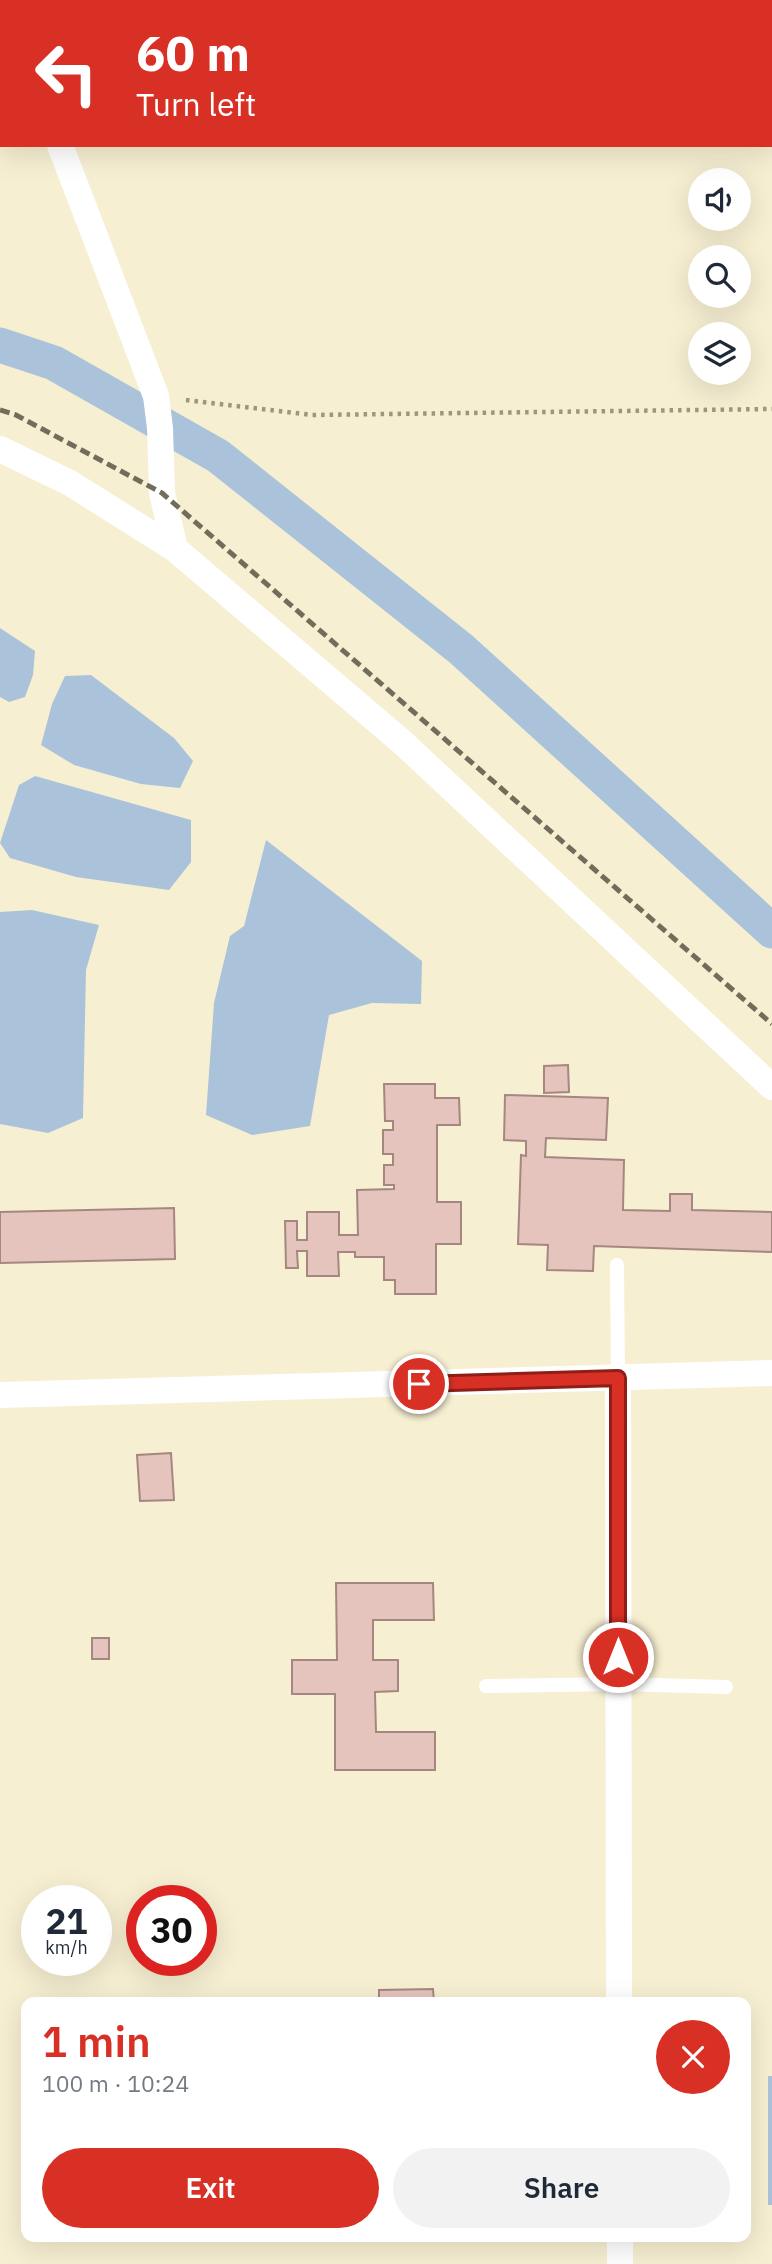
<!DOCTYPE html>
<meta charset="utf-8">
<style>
:root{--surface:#fff;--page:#f2f2f3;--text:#1f2937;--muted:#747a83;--accent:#d93025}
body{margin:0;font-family:"IBM Plex Sans",sans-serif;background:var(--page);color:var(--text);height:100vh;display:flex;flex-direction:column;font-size:26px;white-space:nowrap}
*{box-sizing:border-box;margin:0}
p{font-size:23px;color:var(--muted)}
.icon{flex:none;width:38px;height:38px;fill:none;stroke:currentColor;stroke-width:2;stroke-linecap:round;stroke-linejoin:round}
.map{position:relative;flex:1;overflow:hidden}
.panel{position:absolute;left:21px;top:1997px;width:730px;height:245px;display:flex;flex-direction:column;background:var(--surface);border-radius:14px;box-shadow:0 7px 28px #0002}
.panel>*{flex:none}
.top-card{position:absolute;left:0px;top:0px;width:774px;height:147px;box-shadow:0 7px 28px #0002;background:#d93025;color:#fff;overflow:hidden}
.tools{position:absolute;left:688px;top:168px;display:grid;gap:14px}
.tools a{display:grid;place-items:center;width:63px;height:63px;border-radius:50%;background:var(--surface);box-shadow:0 7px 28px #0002;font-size:35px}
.speed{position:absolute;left:21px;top:1885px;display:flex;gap:14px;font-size:35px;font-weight:700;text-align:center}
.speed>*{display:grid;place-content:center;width:91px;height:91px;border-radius:50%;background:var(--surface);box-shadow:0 7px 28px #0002;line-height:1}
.speed small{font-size:18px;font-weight:400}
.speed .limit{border:10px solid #d22;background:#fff;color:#111}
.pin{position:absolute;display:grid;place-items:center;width:60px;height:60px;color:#fff;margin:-30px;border:4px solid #fff;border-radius:50%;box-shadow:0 2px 7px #0007}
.me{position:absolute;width:77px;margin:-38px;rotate:0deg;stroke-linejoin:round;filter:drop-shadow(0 0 5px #0008)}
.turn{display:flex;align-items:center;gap:24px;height:147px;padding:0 21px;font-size:32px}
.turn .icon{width:91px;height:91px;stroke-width:2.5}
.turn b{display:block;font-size:49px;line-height:60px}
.round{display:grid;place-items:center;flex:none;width:74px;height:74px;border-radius:37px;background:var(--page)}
.summary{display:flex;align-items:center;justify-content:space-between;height:119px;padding:0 21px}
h1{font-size:42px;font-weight:600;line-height:52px;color:var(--accent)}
.button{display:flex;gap:14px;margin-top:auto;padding:14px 21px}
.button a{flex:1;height:80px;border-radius:42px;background:var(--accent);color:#fff;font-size:28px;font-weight:600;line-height:80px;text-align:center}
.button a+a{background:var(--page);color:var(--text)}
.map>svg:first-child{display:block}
</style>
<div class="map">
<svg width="772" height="2264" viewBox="0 0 772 2264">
<rect width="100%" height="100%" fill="#f7efd2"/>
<path fill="#aac3db" d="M0,628L35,651L33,675L25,697L9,702L0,697Z
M91,675L174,738L193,761L180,788L141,784L74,765L41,745L52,704L65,676Z
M35,776L191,820V862L169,890L76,877L10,858L0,843L19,785Z
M266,840L422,961L421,1004L372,1003L329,1015L310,1126L252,1135L206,1115L214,1003L230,936L244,926Z
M32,910L99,925L86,970L83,1118L48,1133L0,1124V912Z
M768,2076H772V2205H768Z"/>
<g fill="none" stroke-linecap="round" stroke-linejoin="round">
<path stroke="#aac3db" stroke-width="35" d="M0,345L54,363L218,456L461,649L772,931"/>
</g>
<path fill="#e4c4bc" stroke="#a58780" stroke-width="2" d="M568,1065L569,1092L544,1093V1066Z
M384,1084H435V1098H459L460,1125H437V1202H461V1244H436V1294H395V1280H384V1257H355V1252H338L339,1276H307V1251H297L298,1268H286L285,1221H297V1240H307V1212H339V1235H358L357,1190L394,1189V1185H384V1165H393V1154H383V1130H393V1121H385Z
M505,1095L608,1098L606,1140L546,1138L545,1157L624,1160L623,1210L670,1211V1194H692V1210L772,1212V1252L594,1246L593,1271L547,1270L548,1245L518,1244L521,1155L526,1156V1141L504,1140Z
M174,1208L175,1259L0,1263V1212Z
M171,1453L174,1500L140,1501L137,1455Z
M336,1583H433L434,1620H373V1660H398V1691L375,1692L376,1732H435V1770H335V1694H292V1660H337Z
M92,1638H109V1659H92Z
M433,1989L434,2002H379V1990Z"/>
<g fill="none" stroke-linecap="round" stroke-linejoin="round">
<path stroke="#9c9681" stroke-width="4.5" stroke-dasharray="3.5 5" stroke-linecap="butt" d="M186,400L312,415L772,409"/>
<path stroke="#fff" stroke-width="14" d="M617,1265L618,1378
M486,1686L618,1684L726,1687"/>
<path stroke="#fff" stroke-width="26" d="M6,0L7,2
M60,145L156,396L160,428L162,493L175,549
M0,449L70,483L175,549L402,742L772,1087
M618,1378L619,2002
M0,1395L772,1373
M620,2236V2264"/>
<path stroke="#726d5b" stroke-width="5" stroke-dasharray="10 5" stroke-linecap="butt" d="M0,410L16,415L162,493L772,1024"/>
</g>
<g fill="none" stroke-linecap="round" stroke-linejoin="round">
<g stroke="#8d1f18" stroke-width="18">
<path id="route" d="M419,1384L618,1378V1657"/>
</g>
<use href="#route" stroke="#d93025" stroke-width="12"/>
</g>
</svg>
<div class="tools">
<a><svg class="icon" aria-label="sound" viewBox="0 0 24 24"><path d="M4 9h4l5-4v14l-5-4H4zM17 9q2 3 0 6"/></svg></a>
<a><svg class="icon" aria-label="search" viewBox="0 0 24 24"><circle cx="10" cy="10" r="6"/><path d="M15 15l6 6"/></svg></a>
<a><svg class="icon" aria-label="layers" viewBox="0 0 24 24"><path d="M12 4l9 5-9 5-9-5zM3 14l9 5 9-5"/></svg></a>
</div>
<div class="speed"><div>21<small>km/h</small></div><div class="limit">30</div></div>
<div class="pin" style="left:419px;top:1384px;background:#d93025"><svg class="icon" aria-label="arrive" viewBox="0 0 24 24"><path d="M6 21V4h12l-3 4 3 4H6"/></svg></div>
<svg class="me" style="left:618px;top:1657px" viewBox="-20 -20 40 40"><circle r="17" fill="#d93025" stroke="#fff" stroke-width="3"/><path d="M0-11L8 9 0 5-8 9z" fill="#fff"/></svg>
<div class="top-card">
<div class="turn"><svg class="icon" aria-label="left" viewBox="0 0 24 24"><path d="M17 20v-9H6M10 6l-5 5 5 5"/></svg><div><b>60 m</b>Turn left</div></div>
</div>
<section class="panel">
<div class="summary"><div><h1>1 min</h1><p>100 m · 10:24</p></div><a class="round" style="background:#d93025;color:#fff"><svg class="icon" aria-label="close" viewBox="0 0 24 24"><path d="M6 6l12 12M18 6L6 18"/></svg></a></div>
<div class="button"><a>Exit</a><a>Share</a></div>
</section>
</div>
